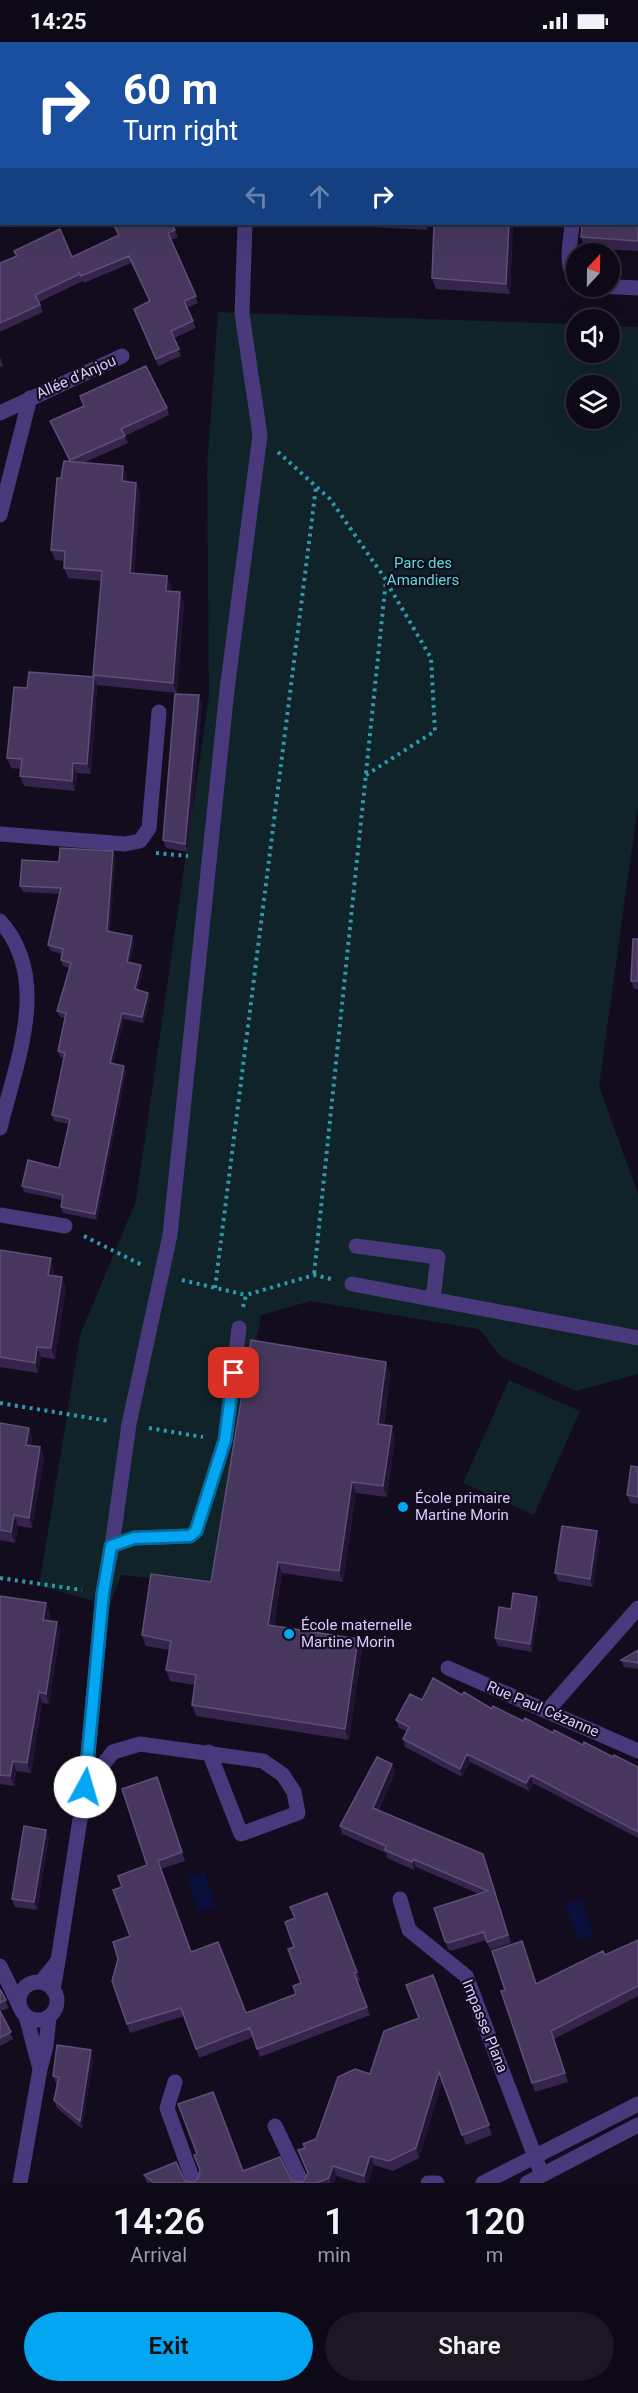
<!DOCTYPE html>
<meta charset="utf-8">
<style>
:root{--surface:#0e0916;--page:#1c1723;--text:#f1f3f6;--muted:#9b9aa1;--line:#2e2a35;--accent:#04a5f1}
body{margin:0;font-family:Roboto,sans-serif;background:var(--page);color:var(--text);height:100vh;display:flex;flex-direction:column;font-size:22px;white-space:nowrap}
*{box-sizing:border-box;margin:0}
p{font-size:20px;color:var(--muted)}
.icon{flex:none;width:33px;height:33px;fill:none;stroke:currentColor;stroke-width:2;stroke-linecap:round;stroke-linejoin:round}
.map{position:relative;height:2141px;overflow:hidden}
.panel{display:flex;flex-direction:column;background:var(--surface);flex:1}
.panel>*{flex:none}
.hud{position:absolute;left:0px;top:0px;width:639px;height:183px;box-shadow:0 6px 24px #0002,0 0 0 2px var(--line);background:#1a4fa0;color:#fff;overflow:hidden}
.needle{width:39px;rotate:22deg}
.tools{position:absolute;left:566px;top:201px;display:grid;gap:12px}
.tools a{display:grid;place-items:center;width:54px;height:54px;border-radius:50%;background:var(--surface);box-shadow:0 6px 24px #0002,0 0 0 2px var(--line);font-size:30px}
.pin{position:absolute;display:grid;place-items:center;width:51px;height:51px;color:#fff;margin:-26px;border-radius:12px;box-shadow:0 3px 9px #0006}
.me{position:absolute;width:66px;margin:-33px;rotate:6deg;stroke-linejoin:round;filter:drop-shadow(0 0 4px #0008)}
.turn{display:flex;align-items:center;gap:21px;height:126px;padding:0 24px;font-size:27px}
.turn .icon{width:78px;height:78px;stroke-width:2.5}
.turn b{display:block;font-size:42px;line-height:51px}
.lanes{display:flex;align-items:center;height:57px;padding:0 24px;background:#0003;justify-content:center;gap:30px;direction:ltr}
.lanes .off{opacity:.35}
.eta{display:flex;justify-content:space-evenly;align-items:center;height:102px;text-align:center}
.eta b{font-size:36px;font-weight:600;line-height:42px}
.primary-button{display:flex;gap:12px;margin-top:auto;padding:12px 24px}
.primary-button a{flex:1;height:69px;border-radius:36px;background:var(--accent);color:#111;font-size:24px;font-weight:600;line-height:69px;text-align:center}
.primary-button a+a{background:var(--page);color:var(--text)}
.status{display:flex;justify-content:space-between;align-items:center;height:42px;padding:0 30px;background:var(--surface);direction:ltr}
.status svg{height:16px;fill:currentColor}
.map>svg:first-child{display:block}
</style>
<div class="status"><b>14:25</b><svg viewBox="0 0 49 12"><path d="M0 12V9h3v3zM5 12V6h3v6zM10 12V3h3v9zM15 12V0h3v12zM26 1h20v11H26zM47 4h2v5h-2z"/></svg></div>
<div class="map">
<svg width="638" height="2141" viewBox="0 0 638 2141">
<rect width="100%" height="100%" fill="#130c1e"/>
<path fill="#0f2328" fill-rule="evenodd" d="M218,270L576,282V310H609V284L638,285V764L599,1044L638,1152V1332L576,1349L501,1315L479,1287L311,1259L261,1273L211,1543L121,1533L110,1563L39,1544L80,1293L136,1159L209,653L207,427ZM576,344H609V376H576Z
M509,1338L580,1369L534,1473L463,1441Z"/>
<path fill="#09103a" d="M205,1830L216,1864L198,1870L187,1836Z
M581,1857L594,1893L579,1900L565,1862Z"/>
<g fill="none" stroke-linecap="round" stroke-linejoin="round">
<path stroke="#2f99ad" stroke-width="4" stroke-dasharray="3 4.5" stroke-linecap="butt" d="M278,410L330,457L386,538L314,1233
M366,733L435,689L431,616L386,539
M156,811L188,814
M84,1194L142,1223
M182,1238L246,1253
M215,1246L316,445
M243,1265L246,1253L314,1233L331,1237
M0,1361L109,1379
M149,1386L203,1395
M0,1536L82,1548"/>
<path stroke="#49387c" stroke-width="15" d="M0,1173L65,1184
M356,1204L438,1215L433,1257
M352,1242L638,1296
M112,1504L129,1382L170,1193L227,648L260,393L242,272L245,182
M85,1745L103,1551L112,1504L134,1496L190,1494L196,1489L225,1398L239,1286
M175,2040L167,2066L194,2141
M275,2084L302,2141
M428,2141H437"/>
<path stroke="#49387c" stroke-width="15" d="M230,0V2
M393,0L394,2
M377,2L379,0
M0,129L2,128
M572,182C571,197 564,225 576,236
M598,244L638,246
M0,371L122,314
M0,473L30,356
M0,792L125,802L140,799L149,786L159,670
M0,879C52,937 16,1020 0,1086
M448,1626L638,1709
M547,1669L638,1566
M400,1857L409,1888L466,1934L542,2133
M58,1919L85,1745L113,1710L140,1702L263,1719L283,1733L294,1750L298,1771L241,1792L209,1710
M0,1924L20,1965
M41,1940L58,1919L53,1948
M19 1959a19 19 0 1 1 38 0a19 19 0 1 1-38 0Z
M26,1974L40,2027
M20,2141L40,2027L46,2004L49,1975"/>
<path stroke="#49387c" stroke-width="15" d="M483,2141L638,2062
M527,2141L638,2083"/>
</g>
<path fill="#35254c" d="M0,0H31V2H2V7H0Z
M276,0H316V2H276Z
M638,126V209L585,206L581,195Z
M113,182H172L178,195L171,198L198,261L187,266L196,286L174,296L181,314L158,324L134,267L149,259L131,221L84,241L82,238L83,239L39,260L43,270L0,290V221L16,214L14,209L72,215L118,193Z
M352,182H428L427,188L353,184Z
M513,183L510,252L436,247L432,236Z
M0,315L3,324L0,325Z
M167,366L169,373L125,394L128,401L83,421L127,434L126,440L136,441L140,451L134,531L167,534L171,544V549L184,561L177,651L97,643L93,633L101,539L68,536L64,526L65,519L55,518L51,508L61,436L69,419L50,379Z
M94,635L97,645L91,732L77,731L75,749L24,744L20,734L21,727L11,726L7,716L27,646Z
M202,661L188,810L166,806L163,798Z
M113,809L115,815L110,889L134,900L130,920L143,929L138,948L150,957L144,981L124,977L113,1022L126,1030L97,1178L63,1171L61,1165L62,1158L24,1150L22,1144L59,1126L69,1082L54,1079L52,1073L64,1016L60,1015L58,1009L65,976L60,975L57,969L69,926L63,924L61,918L62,912L51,909L48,903L59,852L23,850L20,844L59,820Z
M638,897V947H634L631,939Z
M0,1208L54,1226L53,1234L62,1235L66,1245L55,1317L41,1315L38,1331L0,1325Z
M390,1331L384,1383L395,1395L387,1455L356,1451L343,1540L282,1531L274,1584L358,1597L362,1608L349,1698L196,1674L192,1663L195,1643L170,1639L166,1628L170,1608L146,1604L142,1593L211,1540Z
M0,1381L29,1386L32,1396L31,1403L40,1405L44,1415L32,1486L18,1484L15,1501L0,1498Z
M638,1425V1462L630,1461L627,1453Z
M600,1497L593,1545L558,1539L555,1531Z
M0,1554L46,1561L50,1571L49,1579L57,1580L60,1590L49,1662L42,1661L31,1731L16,1729L14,1744L0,1742Z
M537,1555L540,1562L532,1610L498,1604L495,1596L511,1567Z
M638,1608V1627L624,1625L621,1618Z
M462,1653L492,1667L638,1725V1796L533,1741L529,1749L470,1720L462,1735L405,1705L403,1697L407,1689L399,1686L396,1678L422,1658Z
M395,1730L379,1768L486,1820L511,1901L490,1908L486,1898L451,1909L448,1907L434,1866L479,1852L416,1825L414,1828L387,1816L386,1811L342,1792L340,1784Z
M157,1735L185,1819L161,1827L191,1910L246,1971L296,1952L293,1944L301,1941L294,1905L295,1876L327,1851L360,1938L357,1940L370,1973L260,2015L253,1995L199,2016L184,1974L130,1991L112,1939L130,1894L122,1845L147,1823Z
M49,1795L37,1868L15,1865L12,1857Z
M638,1898V1954L554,1997L568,2040L535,2050L501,1949L536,1942L605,1913Z
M433,1933L492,2093L466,2103L442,2040L419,2116L393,2129L374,2123L368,2141H358L337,2134L334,2141H147L144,2133L193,2140L198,2137L200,2128L197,2112L243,2129L292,2139L303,2140L308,2132L298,2108L305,2106L316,2097L419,1976Z
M0,1947L9,1966L0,1969L13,1997L0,2004Z
M91,2008L93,2016L82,2087L57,2066L54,2058L58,2042H56L53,2034Z"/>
<path fill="#201432" d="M509,182H513V183L510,252L506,242Z
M123,424L127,434L126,449L122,439Z
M136,441L140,451L134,541L130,531Z
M167,534L171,544L170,559L166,549Z
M180,550L184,561L177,651L173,641Z
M94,635L97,645L91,732L87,722Z
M199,653L202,661L188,810L185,802Z
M73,721L77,731L75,749L72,739Z
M113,809L115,815L110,895L107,889Z
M132,894L134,900L129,926L127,920Z
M141,923L143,929L137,953L135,947Z
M148,951L150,957L144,981L142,975Z
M122,971L124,977L112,1027L110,1021Z
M124,1024L126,1030L97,1178L95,1172Z
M51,1216L54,1226L52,1243L48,1233Z
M62,1235L66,1245L55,1317L51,1306Z
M37,1305L41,1315L38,1331L35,1321Z
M386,1320L390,1331L382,1393L378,1382Z
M392,1384L395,1395L387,1455L383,1444Z
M29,1386L32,1396L29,1413L26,1403Z
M40,1405L44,1415L32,1486L29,1476Z
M352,1440L356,1451L343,1540L339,1529Z
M14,1473L18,1484L15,1501L11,1490Z
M597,1489L600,1497L593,1545L590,1537Z
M278,1520L282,1531L272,1594L268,1583Z
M537,1555L540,1562L532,1610L530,1602Z
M46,1561L50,1571L47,1588L43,1578Z
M57,1580L60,1590L49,1662L46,1652Z
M358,1597L362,1608L349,1698L345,1687Z
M39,1650L42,1661L31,1731L27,1721Z
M467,1712L470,1720L462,1735L460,1727Z
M13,1719L16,1729L14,1744L10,1734Z
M392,1722L395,1730L376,1774L373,1766Z
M531,1733L533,1741L529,1749L526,1741Z
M46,1788L49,1795L37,1868L34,1860Z
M413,1817L416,1825L414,1828L412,1820Z
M91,2008L93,2016L82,2087L80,2079Z
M439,2030L442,2040L419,2116L416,2106Z
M370,2114L374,2123L368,2141H366L364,2134Z
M333,2124L337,2134L334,2141H331L329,2136Z"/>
<path fill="#47375f" stroke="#5e4e78" stroke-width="1.5" d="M288,0H313L312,2Z
M432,0H494V2H432Z
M638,126V199L581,195L582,182H638Z
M113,182H172L175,188L168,191L196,254L184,259L193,279L171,289L179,307L156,317L134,267L150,259L129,214L81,234L79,230L80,232L35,253L40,263L0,281V221L17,214L14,209L60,187L72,215L119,193Z
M434,182H509L506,242L432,236Z
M146,324L167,366L121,387L125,394L70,418L50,379L84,364L80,354Z
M64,419L123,424L122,439L136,441L130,531L167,534L166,549L180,550L173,641L93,633L102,529L64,526L65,509L51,508L57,436H61Z
M29,630L94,635L87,722L73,721L72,739L20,734L22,717L7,716L14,645L27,646Z
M175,652L199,653L185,802L163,798Z
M60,806L113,809L107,889L132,894L127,920L141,923L135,947L148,951L142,975L122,971L110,1021L124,1024L95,1172L61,1165L63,1153L22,1144L28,1118L59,1126L70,1077L52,1073L65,1011L58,1009L66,971L57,969L71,921L61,918L63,907L48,903L61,846L20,844L22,818L59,820Z
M633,897H638V939H631Z
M0,1208L51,1216L48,1233L62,1235L51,1306L37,1305L35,1321L0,1315Z
M251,1298L386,1320L378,1382L392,1384L383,1444L352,1440L339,1529L278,1520L268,1583L358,1597L345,1687L192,1663L196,1633L166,1628L171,1599L142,1593L151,1532L211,1540Z
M0,1381L29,1386L26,1403L40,1405L29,1476L14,1473L11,1490L0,1488Z
M631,1424L638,1425V1455L627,1453Z
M562,1484L597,1489L590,1537L555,1531Z
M513,1551L537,1555L530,1602L495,1596L499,1565L511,1567Z
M0,1554L46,1561L43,1578L57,1580L46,1652L39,1650L27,1721L13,1719L10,1734L0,1733Z
M638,1608V1621L621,1618Z
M433,1636L462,1653L464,1650L492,1667L493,1664L523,1679L525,1676L553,1691L554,1688L583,1703L584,1700L613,1715L614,1713L638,1725V1790L531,1733L526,1741L467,1712L460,1727L403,1697L409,1685L396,1678L410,1652L422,1658Z
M377,1715L392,1722L373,1766L483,1812L508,1893L487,1900L484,1890L448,1901L445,1899L434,1866L488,1849L413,1817L412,1820L385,1808L386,1804L340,1784Z
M157,1735L182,1810L158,1819L191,1910L218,1900L246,1971L296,1952L293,1944L301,1941L288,1907L294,1905L285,1880L295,1876L290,1865L327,1851L357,1930L354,1931L367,1965L257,2007L250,1986L196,2007L181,1966L127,1982L112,1939L118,1917L113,1900L130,1894L113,1848L122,1845L118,1834L147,1823L122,1747Z
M24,1784L46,1788L34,1860L12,1857Z
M638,1898V1944L551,1989L565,2031L532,2041L501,1949L505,1948L492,1909L522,1899L536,1942L603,1909L605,1913Z
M433,1933L489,2083L462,2093L439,2030L416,2106L389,2119L370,2114L364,2134L333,2124L329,2136L316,2141H154L144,2133L176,2120L185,2139L193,2140L198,2137L200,2128L194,2113L197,2112L178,2062L213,2050L243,2129L280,2115L292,2139L303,2140L308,2131L298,2108L305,2106L303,2102L316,2097L338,2035L355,2027L370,2032L384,1989L419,1976L406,1943Z
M0,1947L6,1958L0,1961Z
M0,1969L11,1990L0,1996Z
M57,2003L91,2008L80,2079L54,2058L59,2035L53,2034Z"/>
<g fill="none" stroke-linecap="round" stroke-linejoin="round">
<g stroke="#036b9d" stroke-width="15">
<path id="route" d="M85,1745L103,1551L111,1504L134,1496L190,1494L196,1489L225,1398L234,1331"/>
</g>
<use href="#route" stroke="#04a5f1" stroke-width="10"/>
</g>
<g fill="#04a5f1" stroke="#130c1e" stroke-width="2">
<circle cx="403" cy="1465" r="6"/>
<circle cx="289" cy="1592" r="6"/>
</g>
<g text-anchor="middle" stroke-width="4.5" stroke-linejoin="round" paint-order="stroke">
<g font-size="15" fill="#dbcafe" stroke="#130c1e">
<text transform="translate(76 335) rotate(-24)" y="5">Allée d'Anjou</text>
<text transform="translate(543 1667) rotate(23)" y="5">Rue Paul Cézanne</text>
<text transform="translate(485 1984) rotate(68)" y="5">Impasse Plana</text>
</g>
<g font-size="15" fill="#58dcd8" stroke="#130c1e">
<text x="423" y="526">Parc des<tspan x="423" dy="17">Amandiers</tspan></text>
</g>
<g font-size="15" fill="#dbcafe" stroke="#130c1e" text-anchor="start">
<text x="415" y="1461">École primaire<tspan x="415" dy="17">Martine Morin</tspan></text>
<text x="301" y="1588">École maternelle<tspan x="301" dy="17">Martine Morin</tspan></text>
</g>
</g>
</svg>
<div class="tools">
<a><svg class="needle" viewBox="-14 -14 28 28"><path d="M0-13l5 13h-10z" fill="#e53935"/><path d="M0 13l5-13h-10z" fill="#9b9aa1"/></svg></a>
<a><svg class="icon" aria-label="sound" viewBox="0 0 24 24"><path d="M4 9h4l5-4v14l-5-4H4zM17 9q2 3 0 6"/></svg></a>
<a><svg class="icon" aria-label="layers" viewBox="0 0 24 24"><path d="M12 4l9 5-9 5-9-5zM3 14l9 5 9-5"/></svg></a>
</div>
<div class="pin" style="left:234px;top:1331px;background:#d93025"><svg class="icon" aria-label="arrive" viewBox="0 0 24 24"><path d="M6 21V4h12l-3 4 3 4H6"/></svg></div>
<svg class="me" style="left:85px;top:1745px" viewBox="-20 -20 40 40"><circle r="19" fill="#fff"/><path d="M0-13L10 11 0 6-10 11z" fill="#04a5f1"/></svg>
<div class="hud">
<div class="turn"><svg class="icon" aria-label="right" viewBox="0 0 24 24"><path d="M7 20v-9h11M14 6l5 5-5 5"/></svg><div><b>60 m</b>Turn right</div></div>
<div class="lanes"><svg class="icon off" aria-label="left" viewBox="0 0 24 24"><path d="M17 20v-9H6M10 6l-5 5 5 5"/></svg><svg class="icon off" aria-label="ahead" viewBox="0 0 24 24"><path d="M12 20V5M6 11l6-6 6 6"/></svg><svg class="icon" aria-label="right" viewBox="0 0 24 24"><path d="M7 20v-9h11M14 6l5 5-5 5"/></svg></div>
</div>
</div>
<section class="panel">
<div class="eta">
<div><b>14:26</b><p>Arrival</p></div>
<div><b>1</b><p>min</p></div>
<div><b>120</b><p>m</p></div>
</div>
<div class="primary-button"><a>Exit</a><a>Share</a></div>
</section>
